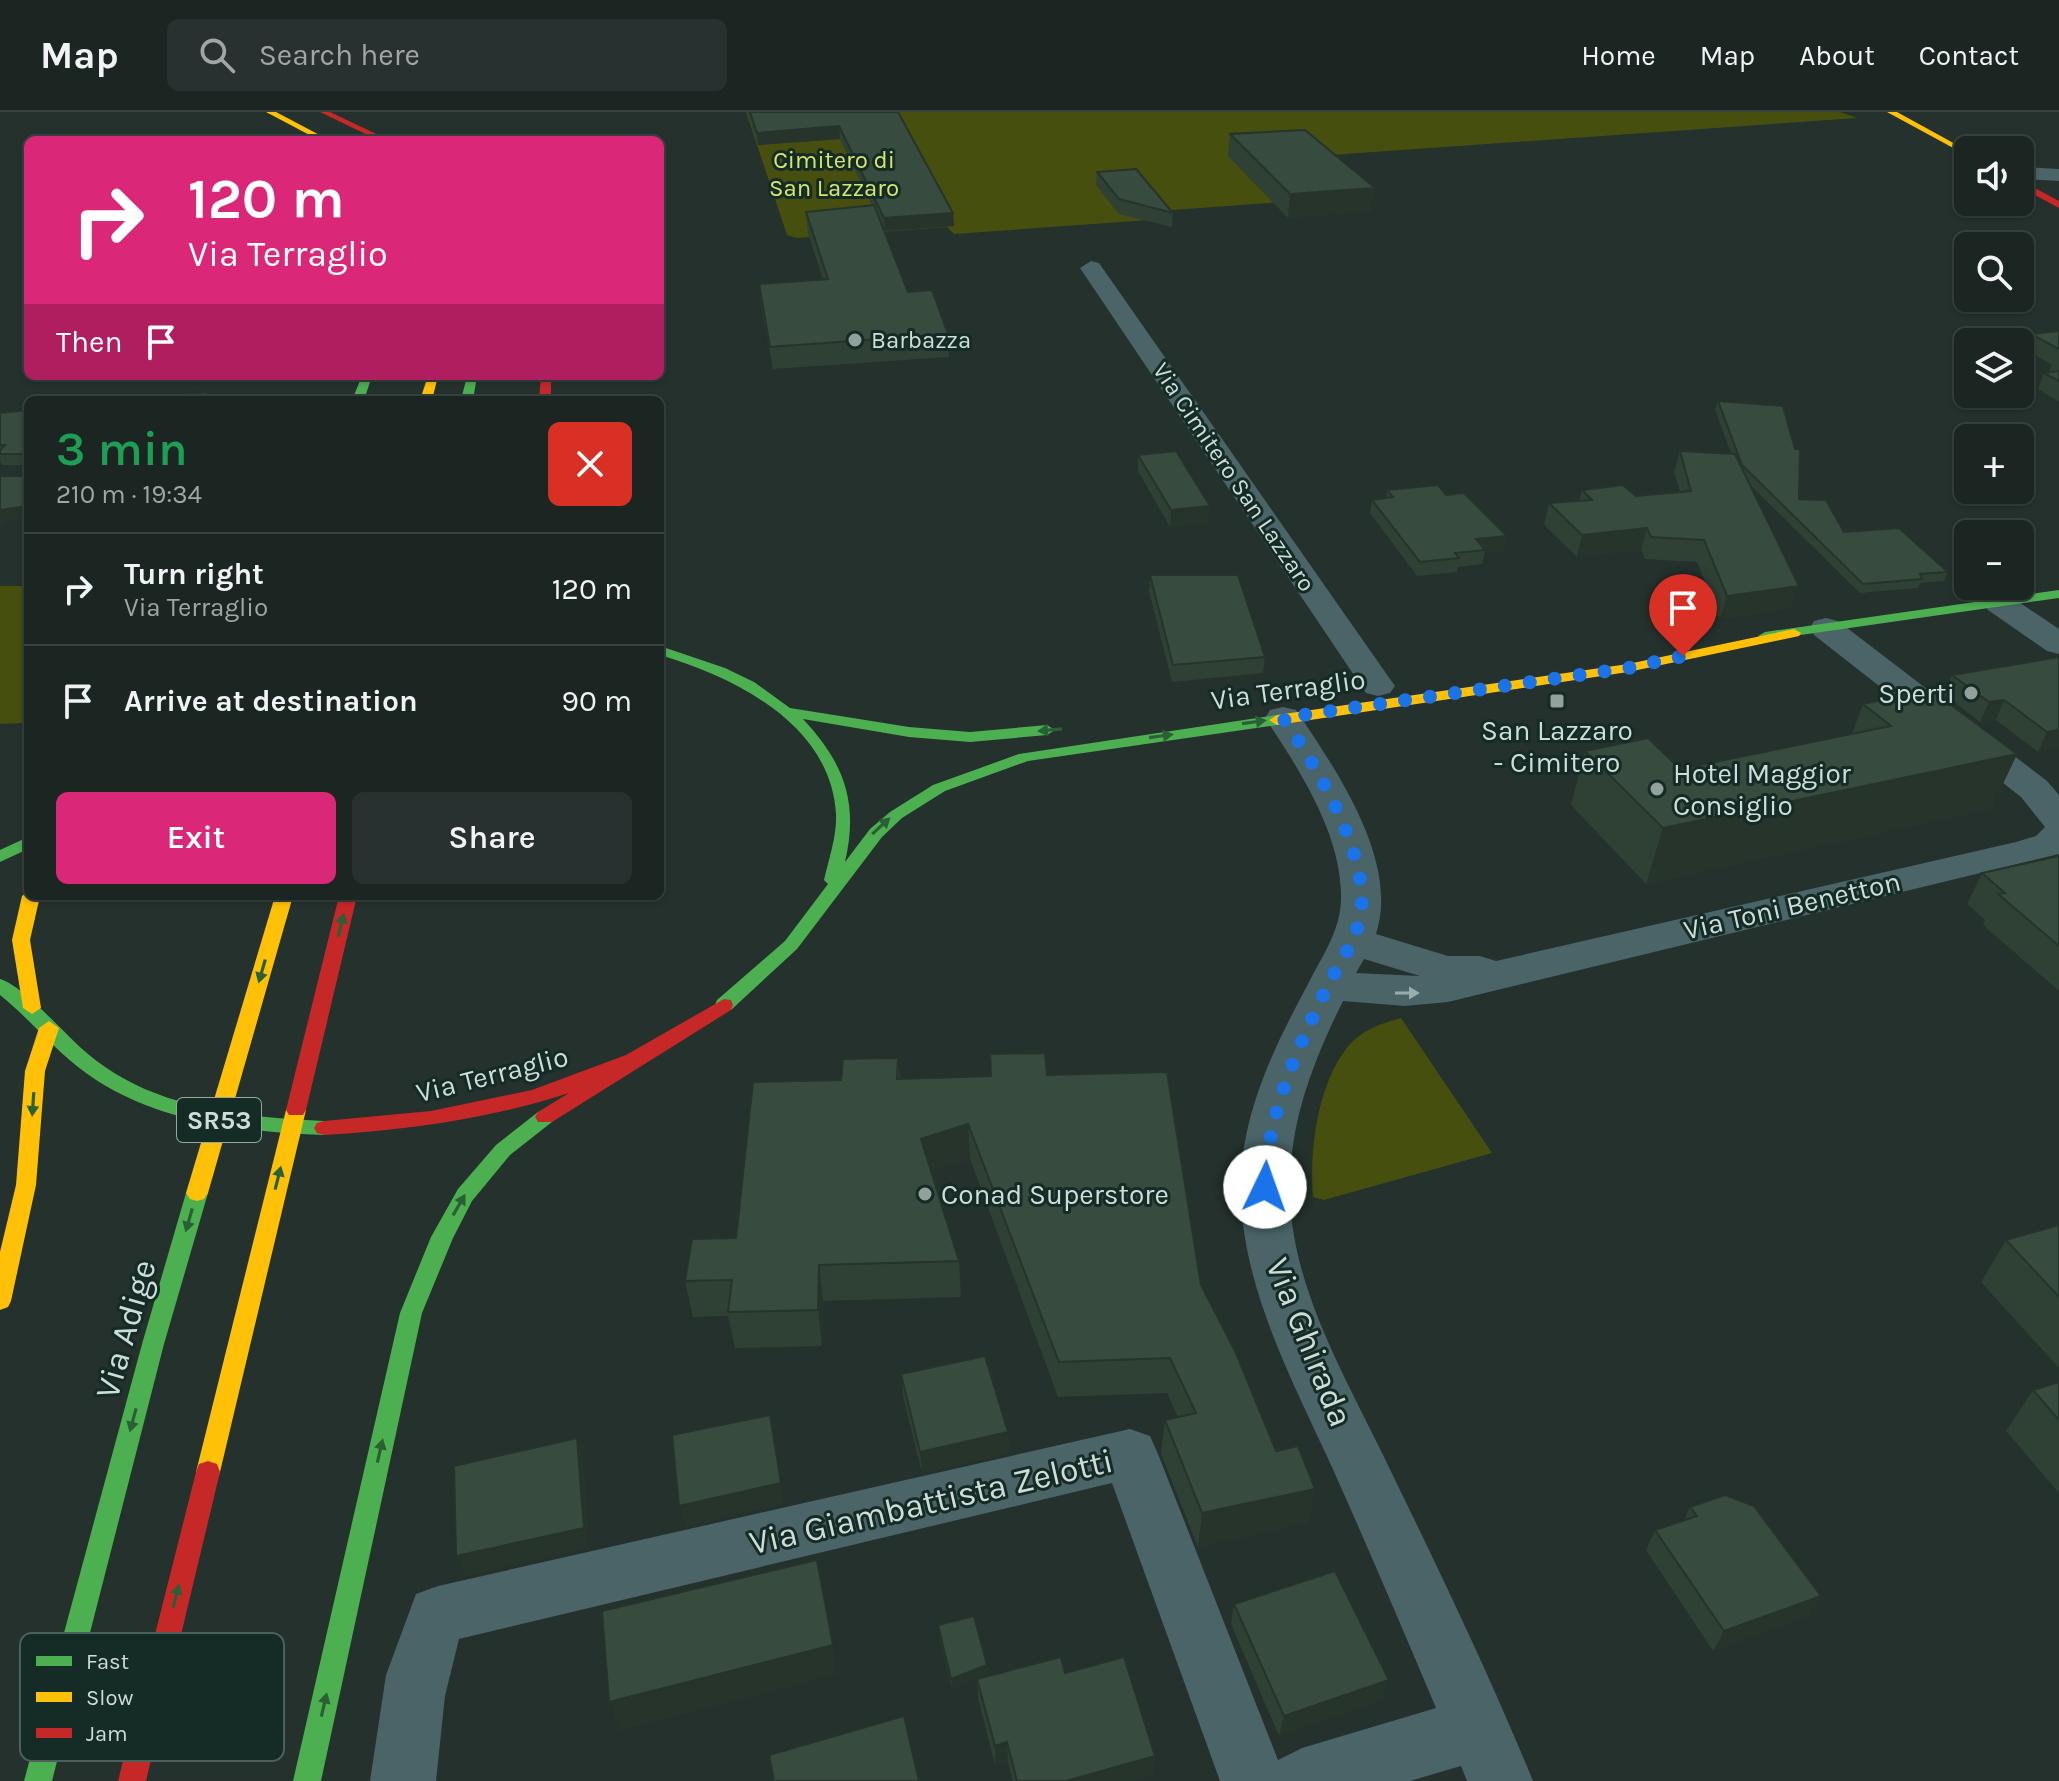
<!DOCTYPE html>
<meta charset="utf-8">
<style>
:root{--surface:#1b2522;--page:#28312f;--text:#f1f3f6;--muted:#a0a5a5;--line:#394240;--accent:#db2777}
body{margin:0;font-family:Karla,sans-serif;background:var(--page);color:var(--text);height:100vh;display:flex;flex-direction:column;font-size:30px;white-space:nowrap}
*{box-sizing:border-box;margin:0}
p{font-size:26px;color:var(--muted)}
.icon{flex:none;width:44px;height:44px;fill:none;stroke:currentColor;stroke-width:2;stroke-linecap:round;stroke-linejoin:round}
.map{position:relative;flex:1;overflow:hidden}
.side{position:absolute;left:24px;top:284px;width:640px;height:504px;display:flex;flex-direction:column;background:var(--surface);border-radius:12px;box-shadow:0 2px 6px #0004,0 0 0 2px var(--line)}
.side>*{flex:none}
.guide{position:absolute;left:24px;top:24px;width:640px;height:244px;border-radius:12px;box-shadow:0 2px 6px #0004,0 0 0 2px var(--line);background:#db2777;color:#fff;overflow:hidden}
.controls{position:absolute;left:1954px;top:24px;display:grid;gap:16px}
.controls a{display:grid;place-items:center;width:80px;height:80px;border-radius:12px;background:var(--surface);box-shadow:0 2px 6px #0004,0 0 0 2px var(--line);font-size:40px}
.pin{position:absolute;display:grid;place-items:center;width:68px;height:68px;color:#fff;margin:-82px -34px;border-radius:50% 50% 50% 0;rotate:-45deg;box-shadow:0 0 8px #0007}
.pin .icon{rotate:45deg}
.me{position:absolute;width:88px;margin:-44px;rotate:3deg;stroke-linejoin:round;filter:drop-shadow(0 0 6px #0008)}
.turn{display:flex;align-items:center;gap:28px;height:168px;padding:0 32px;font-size:36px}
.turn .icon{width:104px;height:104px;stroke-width:2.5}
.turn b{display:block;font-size:56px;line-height:68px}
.then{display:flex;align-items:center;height:76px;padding:0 32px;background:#0003;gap:16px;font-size:30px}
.round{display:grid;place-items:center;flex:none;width:84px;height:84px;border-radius:12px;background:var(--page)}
.headline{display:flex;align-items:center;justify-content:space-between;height:136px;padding:0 32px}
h1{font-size:48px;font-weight:600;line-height:60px;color:#1e9e55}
.primary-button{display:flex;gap:16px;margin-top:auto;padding:16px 32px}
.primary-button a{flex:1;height:92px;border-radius:12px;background:var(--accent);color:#fff;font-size:32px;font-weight:600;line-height:92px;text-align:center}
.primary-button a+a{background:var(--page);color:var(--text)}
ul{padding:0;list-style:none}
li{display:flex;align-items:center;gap:24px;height:112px;padding:0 32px;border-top:2px solid var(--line)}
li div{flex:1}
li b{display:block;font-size:30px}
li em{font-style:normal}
header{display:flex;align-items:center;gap:48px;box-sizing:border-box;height:112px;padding:0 40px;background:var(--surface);border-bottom:2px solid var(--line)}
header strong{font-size:38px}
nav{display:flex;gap:44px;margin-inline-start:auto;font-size:28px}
.search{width:560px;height:72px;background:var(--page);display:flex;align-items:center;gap:20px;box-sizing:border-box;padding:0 28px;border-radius:12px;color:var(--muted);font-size:30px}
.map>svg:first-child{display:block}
</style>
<header>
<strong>Map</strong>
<div class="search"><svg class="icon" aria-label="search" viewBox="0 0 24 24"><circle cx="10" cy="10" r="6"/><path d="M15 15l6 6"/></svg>Search here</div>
<nav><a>Home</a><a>Map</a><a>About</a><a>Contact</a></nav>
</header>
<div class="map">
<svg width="2059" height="1669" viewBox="0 0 2059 1669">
<rect width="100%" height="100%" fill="#24312d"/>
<path fill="#474f0e" d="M746,0H1840L1857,6L1260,48L1281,90L1145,100L1149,108L954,122L947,115L797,126L787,123Z
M0,474H28V605L24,611L0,612Z
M1401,906L1492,1041L1324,1088L1313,1085C1309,1038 1318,966 1352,930C1365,917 1383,911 1401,906Z"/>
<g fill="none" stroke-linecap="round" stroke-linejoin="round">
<path fill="#4a6467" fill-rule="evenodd" d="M2020,55L2059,57V69L2020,67Z
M1091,149L1099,151L1390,567L1395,574L1390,581L1378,584L1366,581L1080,156Z
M1999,481L2010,484L2059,517V542L2047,539L1988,498L1983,491L1988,484Z
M1826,506L1838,509L2047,669L2059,683V742L1448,890L1405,894L1343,889C1312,952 1288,1013 1290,1085C1293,1177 1345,1264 1384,1345C1436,1452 1488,1559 1533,1669H1467L1461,1654L1410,1669H1220L1112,1371L459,1527L445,1584L436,1669H370L386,1563L416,1482L438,1474L1130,1317L1150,1324L1158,1342L1278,1648L1302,1636L1436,1596C1403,1518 1370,1440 1335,1362C1296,1275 1246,1186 1241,1089C1237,1010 1272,939 1308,872C1323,842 1342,817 1341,782C1340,720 1299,657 1265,606L1270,598L1283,595L1296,598C1335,656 1400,749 1376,822L1448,844H1480L1496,849L2016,730L2036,724L2045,715L2021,685L1814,523L1810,516L1814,509ZM1364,847L1420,864L1356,861Z"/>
<path fill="#4caf50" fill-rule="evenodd" d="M362,264H372L364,288H352Z
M467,264H477L473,288H461Z
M2059,478V486L1765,528L1758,524L1765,520Z
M660,534L725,556L754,570L790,596L909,615L970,620L1047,613L1055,618L1047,623L970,630L909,625L803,607C844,651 859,690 845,750L870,717L890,700L933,673L1019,642L1277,603L1285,608L1277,613L1028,649L945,679L902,706L882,725L797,837L731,898H717L715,893L717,888L785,829L828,772L824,768C829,746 837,724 836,702C831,612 734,565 660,543Z
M28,725V737L0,750V738Z
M0,867C23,873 66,924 88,942C153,997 242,1005 324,1009L331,1011L334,1016L331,1021L324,1023C242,1020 154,1010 86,961C54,938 30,907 0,883Z
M545,998L552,1000L555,1005L552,1010L510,1043L472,1089L453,1126L422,1201L321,1669H293L400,1201L431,1125L458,1077L496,1033L538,1000Z
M197,1073L204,1075L208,1081L164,1232L52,1669H24L142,1232L186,1081L190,1075Z"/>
<path fill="#ffc107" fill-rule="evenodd" d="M266,0H276L329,28H319Z
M1887,0H1897L1968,39V44Z
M428,264H438L432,288H420Z
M1794,517L1801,521L1799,524L1628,560L1277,613L1269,608L1277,603L1628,552Z
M28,779V784H40L30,828L41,896L32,902L23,896L12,828L22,784Z
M275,784H293L208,1081L204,1087L197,1089L190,1087L186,1081Z
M49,909L59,916L45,959L36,1073L11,1189L8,1195L0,1198V1140L16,1073L25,959L39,916Z
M296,991L303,993L306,998L220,1360L217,1368L208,1371L199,1368L196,1360L286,998L289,993Z"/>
<path fill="#c62828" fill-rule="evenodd" d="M320,0H330L389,28H378Z
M2020,68L2059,89V96L2020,75Z
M541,264H551V288H539Z
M339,784H357L306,998L303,1003H289L286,998Z
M724,887L731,888L733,893L731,898L552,1010H538L535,1005L538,1000L569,981C489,1007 408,1018 324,1023L317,1021L314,1016L317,1011L324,1009L431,999L532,978L626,943Z
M208,1349L217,1352L220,1360L146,1669H118L196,1360L199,1352Z"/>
</g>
<path fill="#2f4035" d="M747,0H898L953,101L954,114L885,119L908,180L948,222L949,245L773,257L761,193L759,172L823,168L808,121L806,100L872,93L840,27L758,33Z
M1230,22L1372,99L1288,106L1228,44Z
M1097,60L1173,101L1172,115L1119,102L1096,73Z
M2059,219V290L2038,277L2044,261L2049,260L2052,253L2025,237L2031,222Z
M1718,289L1799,387L1844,420L1948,460L1944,469L1920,471L1918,476L1860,481L1751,374L1799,474L1791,496L1720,507L1697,450L1645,447L1641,438L1577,445L1544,413L1549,391L1579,389L1582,378L1636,384L1680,380L1674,360L1680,339L1731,341L1715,298Z
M28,298V406L5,409L25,364V353H2L0,349V301Z
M1138,343L1209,411L1170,415L1138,359Z
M1387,378L1446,383L1507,424L1504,438L1485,440L1482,452L1458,455L1457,460L1417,464L1370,401L1372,388L1386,386Z
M1150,463L1265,545L1263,561L1172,570L1149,479Z
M2059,545V636L2038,640L1996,608L1980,610L1944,582L1952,563Z
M1863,592L2017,642L1991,697L1646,772L1571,693L1585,639L1680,657L1852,622Z
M2059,744V879L1983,813L1985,808L1967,792L1982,761Z
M898,946L900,967L1047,963L1201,1173L1276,1339L1315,1377L1308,1411L1198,1435L1161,1342L1165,1308L1178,1305L1167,1281L1058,1285L970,1047L931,1060L959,1149L961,1185L823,1189L822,1234L735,1236L728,1204L693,1205L685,1169L736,1126L841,968Z
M2059,1113V1256L1981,1170L2006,1128Z
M901,1262L1008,1320L1009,1341L922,1361L903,1284Z
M2059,1270V1381L2006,1319L2033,1278Z
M1690,1395L1821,1484L1808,1504L1713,1539L1646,1438L1655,1418L1684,1408Z
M1234,1492L1383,1588L1279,1624L1231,1512Z
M938,1513L987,1553L988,1563L982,1565L1065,1561L1155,1644L1153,1663L1132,1669H1013L1008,1650L995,1653L978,1586L977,1567L952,1577L939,1523Z"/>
<path fill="#26342b" d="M839,14L840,27L758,33L757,21Z
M1375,76L1372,99L1288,106L1290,82Z
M953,101L954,114L885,119L884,106Z
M20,394L25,406L5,409L0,416V398Z
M1210,394L1209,411L1170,415L1171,398Z
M1647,416L1641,438L1577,445L1582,423Z
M1507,424L1504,438L1485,440V438L1476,427Z
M1799,474L1791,496L1720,507L1727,484Z
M2004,588L1996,608L1980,610L1989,590Z
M2059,618V636L2038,640L2047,620Z
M2017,642L1991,697L1646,772L1663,716Z
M968,1012L970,1047L923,1063L921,1027Z
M819,1153L823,1189L822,1234L818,1198Z
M770,1303L784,1392L684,1415L679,1394Z
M1008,1320L1009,1341L922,1361L920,1340Z
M577,1326L584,1347L590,1436L465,1465L456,1444Z
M1315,1377L1308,1411L1198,1435L1202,1401Z
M1821,1484L1808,1504L1713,1539L1724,1519Z
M833,1533L837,1563L619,1619L609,1590Z
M987,1553L988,1563L952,1577L951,1567Z
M1389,1568L1383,1588L1279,1624L1284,1604Z
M1007,1630L1008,1650L995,1653V1634Z
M1155,1644L1153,1663L1132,1669H1066Z"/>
<path fill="#374b3e" stroke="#26342b" stroke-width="2" d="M750,0H898L953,101L884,106L839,14L757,21Z
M1305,18L1375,76L1290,82L1230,22Z
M1136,57L1173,101L1119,87L1097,60Z
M874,93L908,180L932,178L948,222L770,235L759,172L828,167L806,100Z
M2059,219V237L2031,222Z
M2059,259V269L2044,261Z
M207,280L206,288H131Z
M1718,289L1783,294L1795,337H1800L1799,387L1826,388L1844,420L1899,416L1948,460L1920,462L1922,467L1863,472L1742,353Z
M28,298V394L0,398V364H25V342H0V338L5,333H0V301Z
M1176,339L1210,394L1171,398L1138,343Z
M1680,339L1735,342L1799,474L1727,484L1704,428L1651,425L1647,416L1582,423L1549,391L1592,388L1582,378L1623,373L1636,384L1691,379Z
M1438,373L1446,383L1464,381L1507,424L1476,427L1485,438L1455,441L1459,446L1420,450L1372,388L1393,385L1387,378Z
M1150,463H1238L1265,545L1173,553Z
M2059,545V618L2047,620L2004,588L1989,590L1952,563Z
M1931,578L2017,642L1663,716L1585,639L1648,626L1680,657L1891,614L1863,592Z
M2059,744V834L1998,782L2005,781L1982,761Z
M1045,941L1047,963L1167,960L1201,1173L1236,1241L1276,1339L1298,1334L1315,1377L1202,1401L1165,1308L1196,1301L1170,1246L1059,1250L968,1012L921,1027L959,1149L819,1153L818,1198L728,1200L732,1168L685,1169L692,1127L736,1126L753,970L841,968L843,947L898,946L897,967L991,964L990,942Z
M2059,1113V1185L2006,1128Z
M985,1244L1008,1320L920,1340L901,1262Z
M2059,1270V1308L2033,1278Z
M770,1303L781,1371L679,1394L672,1323Z
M577,1326L584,1416L456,1444L454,1354Z
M1725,1383L1754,1394L1821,1484L1724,1519L1655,1418L1697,1404L1690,1395Z
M817,1448L833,1533L609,1590L602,1499Z
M1335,1459L1389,1568L1284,1604L1234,1492Z
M974,1504L987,1553L951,1567L938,1513Z
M1061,1545L1065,1561L1124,1545L1155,1644L1066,1669H1017L1007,1630L995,1634L977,1567Z
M904,1604L919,1669H774L769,1643Z"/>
<defs><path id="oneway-solid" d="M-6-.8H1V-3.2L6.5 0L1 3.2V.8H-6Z" transform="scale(2)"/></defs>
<g fill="#2b6037">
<use href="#oneway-solid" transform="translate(1254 610) rotate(-8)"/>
<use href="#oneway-solid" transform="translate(1050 618) rotate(175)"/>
<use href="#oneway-solid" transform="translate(1161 624) rotate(-8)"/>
<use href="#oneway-solid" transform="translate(881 714) rotate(-43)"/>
<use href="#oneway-solid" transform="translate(341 813) rotate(-76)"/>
<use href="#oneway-solid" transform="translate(262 859) rotate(106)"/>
<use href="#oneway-solid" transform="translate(33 992) rotate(94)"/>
<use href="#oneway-solid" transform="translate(278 1066) rotate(-76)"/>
<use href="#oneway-solid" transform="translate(459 1093) rotate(-60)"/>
<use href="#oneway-solid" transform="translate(189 1108) rotate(106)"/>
<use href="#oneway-solid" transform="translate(133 1308) rotate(105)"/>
<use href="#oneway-solid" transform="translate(380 1339) rotate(-77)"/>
<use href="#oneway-solid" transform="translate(176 1484) rotate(-76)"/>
<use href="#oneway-solid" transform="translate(324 1593) rotate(-77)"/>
</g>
<use fill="#9aadab" href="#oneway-solid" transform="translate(1407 881)"/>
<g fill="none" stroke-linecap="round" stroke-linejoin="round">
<path stroke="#1a73e8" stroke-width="14" stroke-dasharray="0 25.2" d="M1265,1075C1267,1002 1297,938 1328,873C1340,850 1357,827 1361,801C1369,742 1316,653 1283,606L1628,556L1683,544"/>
</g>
<g fill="#93a19d" stroke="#152b26" stroke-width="3">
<circle cx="855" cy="228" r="8"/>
<circle cx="1971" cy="581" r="8"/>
<rect x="1549" y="581" width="16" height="16" rx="4"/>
<circle cx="1657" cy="677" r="8"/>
<circle cx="925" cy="1082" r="8"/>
</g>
<g text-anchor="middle" stroke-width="6" stroke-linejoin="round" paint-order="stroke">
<g font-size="24" fill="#d6e66b" stroke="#152b26">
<text x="834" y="56">Cimitero di<tspan x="834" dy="28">San Lazzaro</tspan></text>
</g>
<g font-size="24" fill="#cfddd9" stroke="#152b26" text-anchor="start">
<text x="871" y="236">Barbazza</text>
</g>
<g font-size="24" fill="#cfddd9" stroke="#152b26">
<text transform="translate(1234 365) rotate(56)" y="8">Via Cimitero San Lazzaro</text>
</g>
<rect fill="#152b26" stroke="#97a8a3" stroke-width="2" x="177" y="986" width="84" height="44" rx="6"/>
<g font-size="26" font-weight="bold" fill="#cfddd9">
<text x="219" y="1017">SR53</text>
</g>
<g font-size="28" fill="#cfddd9" stroke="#152b26">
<text transform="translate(1288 577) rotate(-8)" y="10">Via Terraglio</text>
<text transform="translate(1792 793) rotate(-13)" y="10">Via Toni Benetton</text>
<text transform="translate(492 962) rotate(-14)" y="10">Via Terraglio</text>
</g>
<g font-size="28" fill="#cfddd9" stroke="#152b26" text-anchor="start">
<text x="1955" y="591" text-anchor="end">Sperti</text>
<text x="1557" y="628" text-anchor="middle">San Lazzaro<tspan x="1557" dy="32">- Cimitero</tspan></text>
<text x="1673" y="671">Hotel Maggior<tspan x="1673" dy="32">Consiglio</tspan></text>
<text x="941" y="1092">Conad Superstore</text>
</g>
<g font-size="34" fill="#cfddd9" stroke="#152b26">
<text transform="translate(125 1217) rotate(-74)" y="12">Via Adige</text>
<text transform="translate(1310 1230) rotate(68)" y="12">Via Ghirada</text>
<text transform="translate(931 1389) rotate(-13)" y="12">Via Giambattista Zelotti</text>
</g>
</g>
<rect x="20" y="1521" width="264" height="128" rx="12" fill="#152b26" stroke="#4d605c" stroke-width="2"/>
<rect x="36" y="1544" width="36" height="10" fill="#4caf50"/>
<rect x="36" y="1580" width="36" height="10" fill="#ffc107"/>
<rect x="36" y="1616" width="36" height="10" fill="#c62828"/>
<g font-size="22" fill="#cfddd9">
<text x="86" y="1557">Fast</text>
<text x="86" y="1593">Slow</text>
<text x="86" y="1629">Jam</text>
</g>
</svg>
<div class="controls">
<a><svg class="icon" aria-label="sound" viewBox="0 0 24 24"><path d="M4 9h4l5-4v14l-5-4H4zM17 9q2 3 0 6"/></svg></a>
<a><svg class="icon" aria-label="search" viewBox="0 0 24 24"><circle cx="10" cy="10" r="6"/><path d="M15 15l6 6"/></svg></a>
<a><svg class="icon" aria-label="layers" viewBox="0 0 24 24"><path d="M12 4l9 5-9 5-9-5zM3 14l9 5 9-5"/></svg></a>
<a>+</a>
<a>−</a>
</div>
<div class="pin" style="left:1683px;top:544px;background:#d93025"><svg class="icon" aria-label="arrive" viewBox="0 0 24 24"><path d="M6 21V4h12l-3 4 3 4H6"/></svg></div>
<svg class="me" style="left:1265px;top:1075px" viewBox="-20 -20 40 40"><circle r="19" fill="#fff"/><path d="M0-13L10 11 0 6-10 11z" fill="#1a73e8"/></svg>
<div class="guide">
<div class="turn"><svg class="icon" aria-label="right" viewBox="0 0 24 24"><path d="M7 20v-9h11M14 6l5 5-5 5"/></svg><div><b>120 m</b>Via Terraglio</div></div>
<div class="then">Then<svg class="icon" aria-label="arrive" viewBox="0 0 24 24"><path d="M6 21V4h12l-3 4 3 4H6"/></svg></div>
</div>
<section class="side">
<div class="headline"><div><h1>3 min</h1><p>210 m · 19:34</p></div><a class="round" style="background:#d93025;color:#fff"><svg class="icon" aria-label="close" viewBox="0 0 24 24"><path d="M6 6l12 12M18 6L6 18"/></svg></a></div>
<ul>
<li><svg class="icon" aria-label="right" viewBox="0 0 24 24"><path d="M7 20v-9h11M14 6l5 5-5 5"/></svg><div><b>Turn right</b><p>Via Terraglio</p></div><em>120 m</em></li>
<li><svg class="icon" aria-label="arrive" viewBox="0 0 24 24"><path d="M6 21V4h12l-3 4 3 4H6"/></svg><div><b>Arrive at destination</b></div><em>90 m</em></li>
</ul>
<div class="primary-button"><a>Exit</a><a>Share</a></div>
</section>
</div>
